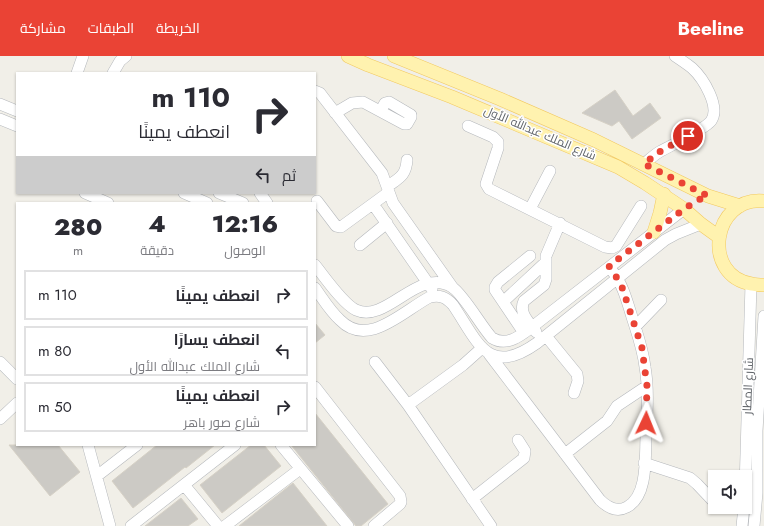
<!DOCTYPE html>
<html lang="ar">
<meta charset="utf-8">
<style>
:root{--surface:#fff;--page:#f7f7f7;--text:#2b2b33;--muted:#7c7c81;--line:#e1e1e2;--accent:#ea4335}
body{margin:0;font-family:Jost,Cairo,sans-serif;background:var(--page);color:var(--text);direction:rtl;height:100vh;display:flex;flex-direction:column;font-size:15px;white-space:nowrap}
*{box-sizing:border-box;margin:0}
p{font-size:13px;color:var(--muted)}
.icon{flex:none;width:22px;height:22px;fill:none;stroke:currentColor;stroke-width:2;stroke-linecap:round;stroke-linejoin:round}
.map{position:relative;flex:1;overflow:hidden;direction:ltr}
.details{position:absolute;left:16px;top:146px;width:300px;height:244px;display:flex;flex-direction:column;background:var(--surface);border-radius:0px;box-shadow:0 1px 3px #0004;direction:rtl}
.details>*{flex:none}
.hud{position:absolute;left:16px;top:16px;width:300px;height:122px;border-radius:0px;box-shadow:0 1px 3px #0004;direction:rtl;background:#fff;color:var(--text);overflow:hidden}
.tools{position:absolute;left:708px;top:414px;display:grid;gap:8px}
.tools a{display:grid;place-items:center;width:44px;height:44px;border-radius:0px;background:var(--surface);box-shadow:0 1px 3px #0004;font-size:20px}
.pin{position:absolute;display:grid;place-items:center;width:34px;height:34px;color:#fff;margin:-17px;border:2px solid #fff;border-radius:50%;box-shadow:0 1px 4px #0007}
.me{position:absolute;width:44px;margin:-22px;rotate:2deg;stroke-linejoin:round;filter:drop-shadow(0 0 3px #0008)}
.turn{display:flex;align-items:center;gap:14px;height:84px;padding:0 20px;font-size:18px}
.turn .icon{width:52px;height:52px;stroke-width:2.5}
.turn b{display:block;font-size:28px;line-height:34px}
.then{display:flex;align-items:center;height:38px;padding:0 20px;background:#0003;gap:8px;font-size:15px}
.eta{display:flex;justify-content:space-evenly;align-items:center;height:68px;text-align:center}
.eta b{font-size:24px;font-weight:800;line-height:28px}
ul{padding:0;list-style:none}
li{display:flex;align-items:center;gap:12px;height:50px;margin:0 8px 6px;padding:0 12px;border:2px solid var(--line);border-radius:0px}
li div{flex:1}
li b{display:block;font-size:15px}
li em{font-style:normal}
header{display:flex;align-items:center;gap:24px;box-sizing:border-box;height:56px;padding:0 20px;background:var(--accent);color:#fff}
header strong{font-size:19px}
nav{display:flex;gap:22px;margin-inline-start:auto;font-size:14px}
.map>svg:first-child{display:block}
</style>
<header>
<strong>Beeline</strong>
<nav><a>الخريطة</a><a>الطبقات</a><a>مشاركة</a></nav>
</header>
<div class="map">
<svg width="764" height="470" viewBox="0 0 764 470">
<rect width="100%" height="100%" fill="#f1efe8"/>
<path fill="#cccac5" stroke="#d6d1c6" d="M615,34L633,60L650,47L661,62L632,83L619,65L612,70L582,57Z
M315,267L325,279L315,287Z
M315,357L388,448L361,470H356L291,389H315Z
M9,389H58L80,416L50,440Z
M157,389H215L186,412L185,411L133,452L112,425Z
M251,389H264L281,410L222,457L200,429Z
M293,427L327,470H239L274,442Z
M181,442L198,463L188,470H145Z"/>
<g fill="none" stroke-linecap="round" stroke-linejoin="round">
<g stroke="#b5b8bc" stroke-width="12">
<path id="minor" d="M77,17L83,0
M113,17L120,5L126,0
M315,35L320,37L323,41L382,117L393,147L453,232
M0,48L17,55
M335,57L352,47L363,46L404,68H407L411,61V59L389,46L385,47L381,54
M0,63L17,70
M468,70L493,81L498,86V92L486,128L489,133L605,191L612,192L616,190L641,150
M644,108C649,104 655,98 661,95C672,89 705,73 711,65C721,51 703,22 692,12C687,8 681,4 675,0
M387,131C399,122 406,120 407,104
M85,137L108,147
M184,137L207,147
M219,137L243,147
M260,137L267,147
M317,145L336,170L341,171L389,136
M373,148L432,233
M530,153L550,115
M360,189L387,167
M315,209C324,220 343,248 356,254C387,268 418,210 452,231C464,239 481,270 492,282C507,291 520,280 532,271L684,153
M315,232C323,243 330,255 340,264C368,293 404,254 430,241C440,239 446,241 453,249C478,286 488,322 537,287L665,184L676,178L701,168
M503,246L546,206
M635,271L661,244
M536,276C530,267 518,257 524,245L544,229L546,223V200L560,167
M524,277L495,234V231L498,226L530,200
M546,280L577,318L578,325L574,337
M489,298L600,444C607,451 616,457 627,451C648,440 645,402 646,381C647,358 649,334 645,311C643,293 637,277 632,261C627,245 623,229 613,216
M0,306L17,323
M375,306L408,349L491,470
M315,331L400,440L401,446L400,448L374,470
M408,349L463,309L482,292
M0,363L17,347
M88,389L110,470
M281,389L348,470
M565,398L607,365L617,350L647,330
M644,407L690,422L697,428L715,447
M97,420L137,389
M185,430L218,470
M745,432L751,228
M472,443L524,402L525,395L518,384
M131,470L235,389
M225,470L300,413
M742,470L744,451
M754,470L757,437V375L764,260"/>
</g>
<g stroke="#f2c960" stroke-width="14">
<path id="major" d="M348,0L368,9L452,41L618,111L645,127L684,153L701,168L719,181
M394,0L500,43L594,84L708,140L740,150
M764,145C712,140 701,220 752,228C756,229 760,229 764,229
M654,176L660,157L664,138"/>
</g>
<use href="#minor" stroke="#fff" stroke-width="11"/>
<use href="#major" stroke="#fff2af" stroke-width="13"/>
</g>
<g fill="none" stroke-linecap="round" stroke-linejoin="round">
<path stroke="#ea4335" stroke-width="7" stroke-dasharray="0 12.6" d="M646,367L647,330L642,292L621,228L609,210L684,153L698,144L708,140L644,108L659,96L688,80"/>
</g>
<g text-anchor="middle" stroke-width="3" stroke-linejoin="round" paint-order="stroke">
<g font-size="12" fill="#5f6368" stroke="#fff">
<text transform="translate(540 77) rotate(23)" y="4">شارع الملك عبدالله الأول</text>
<text transform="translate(748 330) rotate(-88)" y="4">شارع المطار</text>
</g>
</g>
</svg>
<div class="tools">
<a><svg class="icon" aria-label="sound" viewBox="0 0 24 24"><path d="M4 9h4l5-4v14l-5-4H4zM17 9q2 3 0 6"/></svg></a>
</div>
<div class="pin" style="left:688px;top:80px;background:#d93025"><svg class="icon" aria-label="arrive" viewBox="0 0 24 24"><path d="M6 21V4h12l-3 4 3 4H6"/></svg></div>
<svg class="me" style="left:646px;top:367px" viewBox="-20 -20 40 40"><path d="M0-17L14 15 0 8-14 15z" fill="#ea4335" stroke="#fff" stroke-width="4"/></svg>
<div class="hud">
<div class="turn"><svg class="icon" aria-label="right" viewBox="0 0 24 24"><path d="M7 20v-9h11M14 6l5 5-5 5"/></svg><div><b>110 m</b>انعطف يمينًا</div></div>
<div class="then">ثم<svg class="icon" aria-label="left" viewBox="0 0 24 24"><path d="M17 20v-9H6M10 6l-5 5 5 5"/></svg></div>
</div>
<section class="details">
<div class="eta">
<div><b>12:16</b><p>الوصول</p></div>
<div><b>4</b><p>دقيقة</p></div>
<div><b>280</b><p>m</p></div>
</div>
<ul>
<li><svg class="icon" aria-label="right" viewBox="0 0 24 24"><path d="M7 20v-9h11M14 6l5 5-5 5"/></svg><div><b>انعطف يمينًا</b></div><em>110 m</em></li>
<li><svg class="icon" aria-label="left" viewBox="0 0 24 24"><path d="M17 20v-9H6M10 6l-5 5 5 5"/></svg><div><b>انعطف يسارًا</b><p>شارع الملك عبدالله الأول</p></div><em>80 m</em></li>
<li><svg class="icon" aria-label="right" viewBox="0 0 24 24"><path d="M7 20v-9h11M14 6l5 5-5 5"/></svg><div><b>انعطف يمينًا</b><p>شارع صور باهر</p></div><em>50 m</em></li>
</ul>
</section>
</div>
